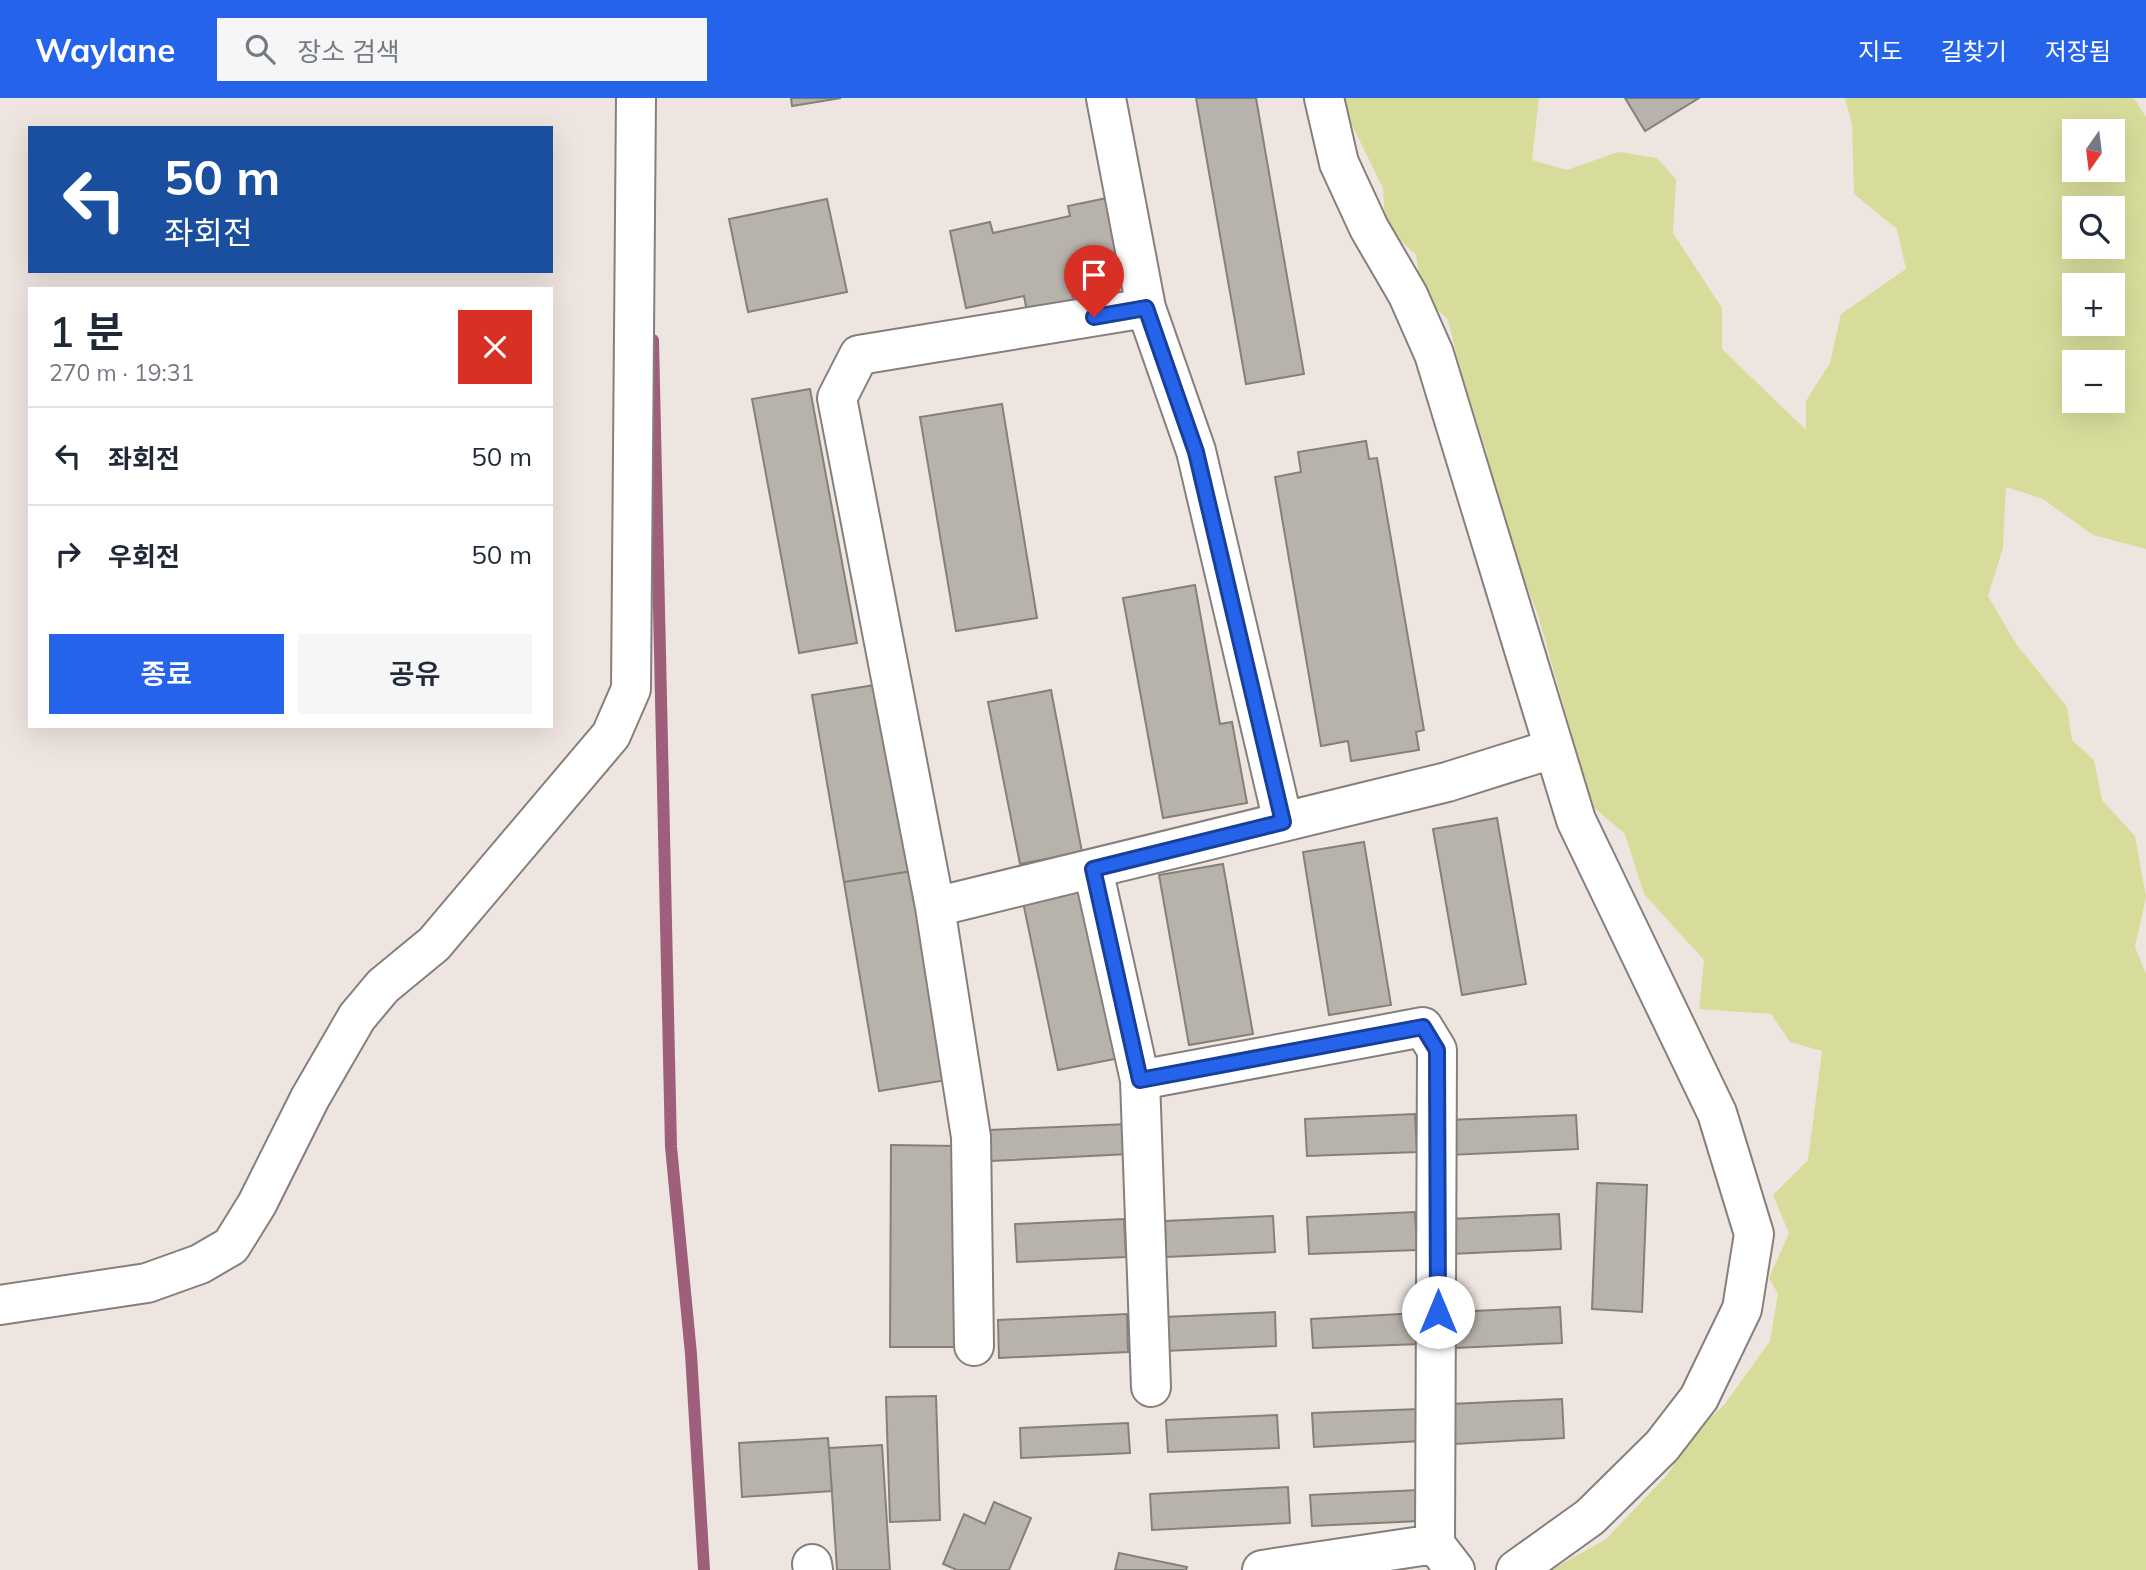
<!DOCTYPE html>
<html lang="ko">
<meta charset="utf-8">
<style>
:root{--surface:#fff;--page:#f6f6f7;--text:#1f2937;--muted:#747a83;--line:#e0e1e3;--accent:#2563eb}
body{margin:0;font-family:Mulish,"Noto Sans KR",sans-serif;background:var(--page);color:var(--text);height:100vh;display:flex;flex-direction:column;font-size:26px;white-space:nowrap}
*{box-sizing:border-box;margin:0}
p{font-size:23px;color:var(--muted)}
.icon{flex:none;width:38px;height:38px;fill:none;stroke:currentColor;stroke-width:2;stroke-linecap:round;stroke-linejoin:round}
.map{position:relative;flex:1;overflow:hidden}
.panel{position:absolute;left:28px;top:189px;width:525px;height:441px;display:flex;flex-direction:column;background:var(--surface);border-radius:0px;box-shadow:0 7px 28px #0002}
.panel>*{flex:none}
.guide{position:absolute;left:28px;top:28px;width:525px;height:147px;border-radius:0px;box-shadow:0 7px 28px #0002;background:#1a4fa0;color:#fff;overflow:hidden}
.needle{width:46px;rotate:194deg}
.fabs{position:absolute;left:2062px;top:21px;display:grid;gap:14px}
.fabs a{display:grid;place-items:center;width:63px;height:63px;border-radius:0px;background:var(--surface);box-shadow:0 7px 28px #0002;font-size:35px}
.pin{position:absolute;display:grid;place-items:center;width:60px;height:60px;color:#fff;margin:-72px -30px;border-radius:50% 50% 50% 0;rotate:-45deg;box-shadow:0 0 7px #0007}
.pin .icon{rotate:45deg}
.me{position:absolute;width:77px;margin:-38px;rotate:0deg;stroke-linejoin:round;filter:drop-shadow(0 0 5px #0008)}
.turn{display:flex;align-items:center;gap:24px;height:147px;padding:0 21px;font-size:32px}
.turn .icon{width:91px;height:91px;stroke-width:2.5}
.turn b{display:block;font-size:49px;line-height:60px}
.round{display:grid;place-items:center;flex:none;width:74px;height:74px;border-radius:0px;background:var(--page)}
.overview{display:flex;align-items:center;justify-content:space-between;height:119px;padding:0 21px}
h1{font-size:42px;font-weight:600;line-height:52px}
.button{display:flex;gap:14px;margin-top:auto;padding:14px 21px}
.button a{flex:1;height:80px;border-radius:0px;background:var(--accent);color:#fff;font-size:28px;font-weight:600;line-height:80px;text-align:center}
.button a+a{background:var(--page);color:var(--text)}
ul{padding:0;list-style:none}
li{display:flex;align-items:center;gap:21px;height:98px;padding:0 21px;border-top:2px solid var(--line)}
li div{flex:1}
li b{display:block;font-size:26px}
li em{font-style:normal}
header{display:flex;align-items:center;gap:42px;box-sizing:border-box;height:98px;padding:0 35px;background:var(--accent);color:#fff}
header strong{font-size:33px}
nav{display:flex;gap:38px;margin-inline-start:auto;font-size:24px}
.search{width:490px;height:63px;background:var(--page);display:flex;align-items:center;gap:18px;box-sizing:border-box;padding:0 24px;border-radius:0px;color:var(--muted);font-size:26px}
.map>svg:first-child{display:block}
</style>
<header>
<strong>Waylane</strong>
<div class="search"><svg class="icon" aria-label="search" viewBox="0 0 24 24"><circle cx="10" cy="10" r="6"/><path d="M15 15l6 6"/></svg>장소 검색</div>
<nav><a>지도</a><a>길찾기</a><a>저장됨</a></nav>
</header>
<div class="map">
<svg width="2146" height="1472" viewBox="0 0 2146 1472">
<rect width="100%" height="100%" fill="#eee5e0"/>
<path fill="#d8dc9b" fill-rule="evenodd" d="M1344,0H1539L1532,62L1567,72L1618,54L1657,60L1676,81L1673,135L1722,210V251L1806,332V303L1830,265L1841,216L1906,171L1897,131L1854,96L1852,26L1845,0H2134L2146,19V451L2093,437L2043,401L2006,389L2003,450L1988,498L2016,546L2067,609L2072,642L2094,662L2102,702L2135,738L2146,799L2135,849L2146,876V1472H1551L1606,1441L1668,1376L1690,1340L1724,1307L1770,1243L1778,1196L1769,1180L1789,1135L1773,1097L1808,1062L1822,953L1790,944L1771,916L1699,911L1704,862L1644,796L1625,736L1592,708L1538,517L1493,401L1487,355L1461,275L1448,222L1422,196L1416,157L1385,128L1383,90L1344,11ZM2074,33H2112V72H2074ZM2074,110H2112V149H2074ZM2074,187H2112V226H2074ZM2074,264H2112V303H2074Z"/>
<g fill="none" stroke-linecap="round" stroke-linejoin="round">
<path stroke="#9e5f7a" stroke-width="12" d="M653,242L671,1049L691,1256L704,1472"/>
</g>
<path fill="#b7b2aa" stroke="#858079" stroke-width="2" d="M791,0H841L792,8Z
M1196,0H1256L1304,276L1246,286Z
M1625,0H1699L1645,33Z
M1107,100L1124,177L1070,188L1074,204L1027,214L1024,198L966,210L950,133L990,124L993,135L1070,118L1068,108Z
M827,101L847,194L748,214L729,121Z
M810,291L857,545L799,555L752,301Z
M1002,306L1037,520L956,533L920,319Z
M1366,343L1369,361L1377,360L1424,632L1416,634L1419,652L1351,663L1348,643L1321,648L1275,379L1301,374L1298,354Z
M1195,487L1220,626L1232,624L1247,705L1163,720L1123,500Z
M881,586L912,773L844,784L812,597Z
M1051,592L1082,754L1020,766L988,604Z
M1497,720L1526,886L1462,897L1433,731Z
M1364,744L1391,907L1329,917L1303,754Z
M1223,766L1253,936L1189,947L1159,777Z
M912,773L947,982L879,993L844,784Z
M1085,791L1120,960L1058,972L1023,804Z
M1415,1016L1417,1054L1307,1058L1305,1021Z
M1576,1017L1578,1051L1449,1057L1447,1022Z
M1128,1026L1129,1056L991,1063L989,1032Z
M891,1047L956,1048V1249H890Z
M1597,1085L1647,1087L1642,1214L1592,1211Z
M1415,1114L1417,1152L1309,1156L1307,1119Z
M1559,1116L1561,1151L1451,1156L1450,1121Z
M1273,1118L1275,1154L1166,1159L1165,1123Z
M1124,1121L1126,1159L1017,1164L1015,1126Z
M1560,1209L1562,1245L1455,1250L1453,1214Z
M1275,1214L1276,1248L1165,1253L1164,1219Z
M1418,1215L1420,1246L1313,1250L1311,1221Z
M1127,1216L1128,1254L999,1260L998,1222Z
M936,1298L940,1422L890,1424L886,1299Z
M1562,1301L1564,1340L1454,1346L1451,1306Z
M1419,1311L1421,1343L1314,1349L1312,1315Z
M1277,1317L1279,1350L1168,1354L1166,1322Z
M1128,1325L1130,1355L1021,1360L1020,1330Z
M828,1340L832,1393L742,1399L739,1345Z
M882,1347L890,1472H837L829,1350Z
M1288,1389L1290,1425L1152,1432L1150,1396Z
M1419,1392L1420,1423L1312,1428L1310,1397Z
M994,1404L1031,1420L1009,1472H957L943,1466L964,1416L985,1426Z
M1119,1455L1187,1469L1186,1472H1115Z"/>
<g fill="none" stroke-linecap="round" stroke-linejoin="round">
<g stroke="#877f7a" stroke-width="42">
<path id="street" d="M1106,0L1146,210L1196,353L1283,724
M1324,0L1339,65L1369,130L1408,197L1434,256L1576,722L1717,1015L1754,1136L1742,1211L1699,1300L1662,1348L1590,1419L1516,1472
M1093,771L1140,982L1151,1289
M935,809L1447,684L1552,651
M1140,982L1423,929L1437,952L1435,1446
M0,1207L147,1185L200,1166L231,1148L257,1106L310,1000L357,919L383,888L434,846L611,637L631,591L636,0
M974,1248L971,1039L935,809L837,300L859,257L1146,210
M812,1466L813,1472
M1262,1472L1435,1446L1455,1472"/>
</g>
<use href="#street" stroke="#fff" stroke-width="38"/>
</g>
<g fill="none" stroke-linecap="round" stroke-linejoin="round">
<g stroke="#184099" stroke-width="18">
<path id="route" d="M1094,219L1146,210L1196,354L1283,724L1093,771L1140,982L1423,929L1437,952L1438,1214"/>
</g>
<use href="#route" stroke="#2563eb" stroke-width="12"/>
</g>
</svg>
<div class="fabs">
<a><svg class="needle" viewBox="-14 -14 28 28"><path d="M0-13l5 13h-10z" fill="#e53935"/><path d="M0 13l5-13h-10z" fill="#747a83"/></svg></a>
<a><svg class="icon" aria-label="search" viewBox="0 0 24 24"><circle cx="10" cy="10" r="6"/><path d="M15 15l6 6"/></svg></a>
<a>+</a>
<a>−</a>
</div>
<div class="pin" style="left:1094px;top:219px;background:#d93025"><svg class="icon" aria-label="arrive" viewBox="0 0 24 24"><path d="M6 21V4h12l-3 4 3 4H6"/></svg></div>
<svg class="me" style="left:1438px;top:1214px" viewBox="-20 -20 40 40"><circle r="19" fill="#fff"/><path d="M0-13L10 11 0 6-10 11z" fill="#2563eb"/></svg>
<div class="guide">
<div class="turn"><svg class="icon" aria-label="left" viewBox="0 0 24 24"><path d="M17 20v-9H6M10 6l-5 5 5 5"/></svg><div><b>50 m</b>좌회전</div></div>
</div>
<section class="panel">
<div class="overview"><div><h1>1 분</h1><p>270 m · 19:31</p></div><a class="round" style="background:#d93025;color:#fff"><svg class="icon" aria-label="close" viewBox="0 0 24 24"><path d="M6 6l12 12M18 6L6 18"/></svg></a></div>
<ul>
<li><svg class="icon" aria-label="left" viewBox="0 0 24 24"><path d="M17 20v-9H6M10 6l-5 5 5 5"/></svg><div><b>좌회전</b></div><em>50 m</em></li>
<li><svg class="icon" aria-label="right" viewBox="0 0 24 24"><path d="M7 20v-9h11M14 6l5 5-5 5"/></svg><div><b>우회전</b></div><em>50 m</em></li>
</ul>
<div class="button"><a>종료</a><a>공유</a></div>
</section>
</div>
